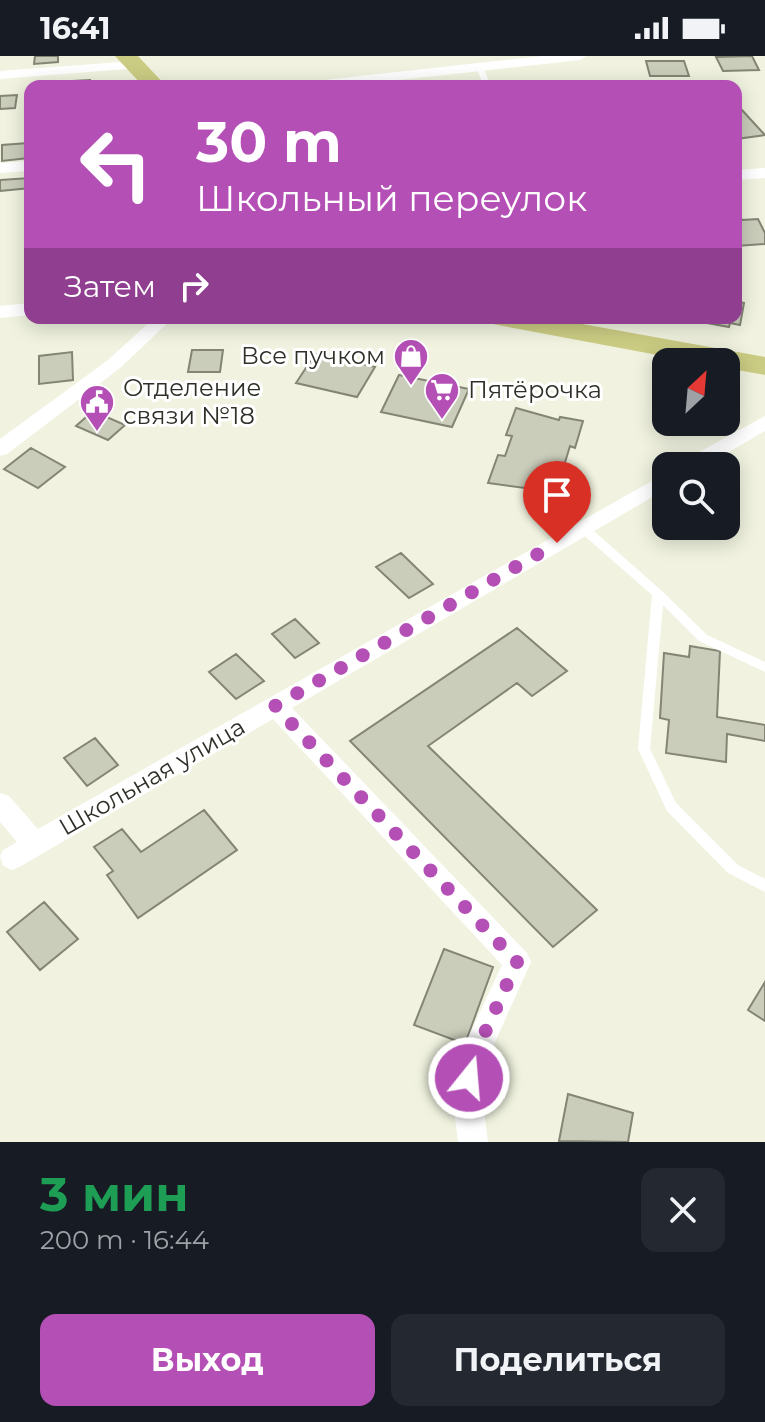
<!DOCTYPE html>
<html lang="ru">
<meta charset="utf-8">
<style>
:root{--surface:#171b24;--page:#242831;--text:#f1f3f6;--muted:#9ea1a6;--accent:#b44fb5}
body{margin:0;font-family:Montserrat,sans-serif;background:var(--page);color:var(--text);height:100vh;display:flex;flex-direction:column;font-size:30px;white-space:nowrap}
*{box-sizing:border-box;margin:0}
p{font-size:26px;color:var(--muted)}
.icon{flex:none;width:44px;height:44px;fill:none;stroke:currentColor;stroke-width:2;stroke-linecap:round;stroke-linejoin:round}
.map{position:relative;height:1086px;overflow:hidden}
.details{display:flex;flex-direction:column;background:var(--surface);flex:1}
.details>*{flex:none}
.hud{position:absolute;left:24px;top:24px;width:718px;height:244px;border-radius:16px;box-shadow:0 4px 20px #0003;background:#b44fb5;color:#fff;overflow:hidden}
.needle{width:52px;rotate:26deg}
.buttons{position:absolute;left:652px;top:292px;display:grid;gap:16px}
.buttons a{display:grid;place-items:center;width:88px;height:88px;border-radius:16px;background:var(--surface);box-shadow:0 4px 20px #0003;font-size:40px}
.pin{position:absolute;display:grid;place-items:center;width:68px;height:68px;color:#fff;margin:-82px -34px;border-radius:50% 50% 50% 0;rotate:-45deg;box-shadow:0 0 8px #0007}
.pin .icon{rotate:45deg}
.me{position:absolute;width:88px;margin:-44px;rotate:17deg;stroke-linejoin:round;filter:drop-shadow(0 0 6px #0008)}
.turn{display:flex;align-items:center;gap:28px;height:168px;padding:0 40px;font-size:36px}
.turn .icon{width:104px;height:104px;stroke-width:2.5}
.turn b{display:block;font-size:56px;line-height:68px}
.then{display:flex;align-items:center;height:76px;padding:0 40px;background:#0003;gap:16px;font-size:30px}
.round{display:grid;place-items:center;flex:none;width:84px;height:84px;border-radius:16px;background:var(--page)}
.head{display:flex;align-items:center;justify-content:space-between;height:136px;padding:0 40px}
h1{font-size:48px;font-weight:700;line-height:60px;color:#1e9e55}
.cta{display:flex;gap:16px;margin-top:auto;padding:16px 40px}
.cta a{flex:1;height:92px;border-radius:16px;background:var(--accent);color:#fff;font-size:32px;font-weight:700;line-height:92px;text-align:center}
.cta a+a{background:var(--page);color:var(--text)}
.status{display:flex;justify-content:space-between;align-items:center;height:56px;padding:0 40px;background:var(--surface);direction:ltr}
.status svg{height:22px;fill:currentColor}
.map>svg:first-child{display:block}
</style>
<div class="status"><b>16:41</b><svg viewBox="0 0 49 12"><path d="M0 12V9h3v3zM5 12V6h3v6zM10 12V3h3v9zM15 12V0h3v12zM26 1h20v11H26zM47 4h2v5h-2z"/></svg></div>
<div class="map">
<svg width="765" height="1086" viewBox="0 0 765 1086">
<rect width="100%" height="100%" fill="#f1f3e0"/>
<path fill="#cbcdbb" stroke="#848575" stroke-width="2" d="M35,0H58V6L34,8Z
M752,0L759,14L723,15L716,1Z
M646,5H684L689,20H650Z
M90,24V30H53L54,26Z
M17,39L15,52L0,53V40Z
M741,53L765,79L736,83V54Z
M28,87V102L2,105V89Z
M30,122V132L0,135V124Z
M736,153L742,164L758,163L765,177V188L736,190Z
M736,245L744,247L740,269L730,267L729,271L691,264L736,262Z
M192,294H223L220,316H188Z
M72,296L73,324L39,328V300Z
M315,298L375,311L357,341L296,327Z
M399,319L469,333L452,371L381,356Z
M516,352L559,364L560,361L583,365L575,392L570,390L563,413L568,414L559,443L532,437L533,433L488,427L498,399L505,400L512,380L506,379Z
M93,355L125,369L108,384L76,370Z
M31,392L65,411L38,432L4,413Z
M401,497L433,528L409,542L376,511Z
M295,563L319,587L295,602L272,578Z
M517,572L567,615L532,640L517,627L428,690L597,854L553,891L350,685Z
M690,590L720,595L717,661L765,669V685L727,678L726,706L666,697L669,664L660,662L664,597L689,601Z
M236,598L264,625L236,643L209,616Z
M95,682L118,709L87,730L64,702Z
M204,754L237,794L138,862L107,819L113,815L94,791L122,773L141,796Z
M44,846L78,883L40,914L7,876Z
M444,893L493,911L465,988L414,969Z
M765,926V965L748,954Z
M568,1038L633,1057L628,1086L559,1085Z"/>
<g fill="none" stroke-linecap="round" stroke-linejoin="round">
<path fill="#fff" fill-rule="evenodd" d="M478,10L483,11L491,30H483L477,11Z
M583,468L587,469L662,535L707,579L765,606V616L699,585L663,549L650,693L676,747L738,809L765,823V836L728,817L667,755L638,693L652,539L579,475L578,472Z"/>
<path fill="#fff" fill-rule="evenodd" d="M543,0H587L580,4L344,30H299L306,26Z
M134,5L139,6V12L0,23V15Z
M30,105V115L0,117V107Z
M765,112V122L736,124V114Z
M154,262H173L120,312L7,398L0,400V383L108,304Z
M765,360V375L705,410H680L683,405Z
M666,417V433L292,652L527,897L531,906L486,1006L482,1039L488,1086H458L452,1039L457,1005L502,909L273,663L21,810L12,814L3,810L0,800L3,794L17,786L0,766V737L9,740L38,773Z"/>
<path fill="#fff" fill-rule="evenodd" d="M30,247V259L0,262V250Z"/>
<path fill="#cbcc83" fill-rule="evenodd" d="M115,0H138L166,30H143Z
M489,262H549L765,301V319L726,312V306H695L503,270L493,268Z"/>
</g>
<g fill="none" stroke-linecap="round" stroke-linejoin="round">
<path stroke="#b44fb5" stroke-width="14" stroke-dasharray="0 25.2" d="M469,1022L472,1005L517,906L275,650L557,487"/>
</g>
<defs>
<g id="shop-pin" transform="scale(1.8)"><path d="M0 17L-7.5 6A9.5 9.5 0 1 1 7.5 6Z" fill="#b44fb5" stroke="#fff"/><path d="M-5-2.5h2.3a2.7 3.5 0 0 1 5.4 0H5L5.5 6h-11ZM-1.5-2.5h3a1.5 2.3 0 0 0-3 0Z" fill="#fff"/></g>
<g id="supermarket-pin" transform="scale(1.8)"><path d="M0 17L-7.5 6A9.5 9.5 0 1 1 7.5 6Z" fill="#b44fb5" stroke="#fff"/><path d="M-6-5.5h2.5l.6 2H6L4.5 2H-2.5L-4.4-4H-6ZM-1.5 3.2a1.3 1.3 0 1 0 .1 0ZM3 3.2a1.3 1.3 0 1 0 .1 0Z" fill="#fff"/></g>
<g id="civic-pin" transform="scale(1.8)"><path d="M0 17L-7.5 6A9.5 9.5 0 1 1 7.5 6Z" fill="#b44fb5" stroke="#fff"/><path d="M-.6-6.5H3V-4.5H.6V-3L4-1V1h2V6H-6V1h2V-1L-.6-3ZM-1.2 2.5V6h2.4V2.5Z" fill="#fff"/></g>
</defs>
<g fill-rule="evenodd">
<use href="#shop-pin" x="411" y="300"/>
<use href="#supermarket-pin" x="442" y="334"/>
<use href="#civic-pin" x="97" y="346"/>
</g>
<g text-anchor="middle" stroke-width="6" stroke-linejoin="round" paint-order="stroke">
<g font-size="24" fill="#303029" stroke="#fff" text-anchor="start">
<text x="385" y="308" text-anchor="end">Все пучком</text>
<text x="123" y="340">Отделение<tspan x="123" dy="28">связи №18</tspan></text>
<text x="468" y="342">Пятёрочка</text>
</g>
<g font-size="24" fill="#303029" stroke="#fff">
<text transform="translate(152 721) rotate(-30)" y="8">Школьная улица</text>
</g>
</g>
</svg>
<div class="buttons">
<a><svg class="needle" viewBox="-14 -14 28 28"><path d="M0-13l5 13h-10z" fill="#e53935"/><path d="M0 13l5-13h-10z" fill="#9ea1a6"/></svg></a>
<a><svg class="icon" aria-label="search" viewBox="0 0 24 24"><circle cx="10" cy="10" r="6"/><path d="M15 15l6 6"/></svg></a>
</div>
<div class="pin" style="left:557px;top:487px;background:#d93025"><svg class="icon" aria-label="arrive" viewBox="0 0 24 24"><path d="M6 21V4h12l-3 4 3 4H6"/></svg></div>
<svg class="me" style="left:469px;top:1022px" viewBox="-20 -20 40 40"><circle r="17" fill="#b44fb5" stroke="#fff" stroke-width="3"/><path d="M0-11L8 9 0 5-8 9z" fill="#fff"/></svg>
<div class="hud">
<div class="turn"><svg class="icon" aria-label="left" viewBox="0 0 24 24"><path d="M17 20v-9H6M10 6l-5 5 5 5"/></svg><div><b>30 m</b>Школьный переулок</div></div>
<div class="then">Затем<svg class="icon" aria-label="right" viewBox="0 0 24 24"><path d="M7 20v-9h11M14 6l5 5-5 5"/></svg></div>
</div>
</div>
<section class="details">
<div class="head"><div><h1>3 мин</h1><p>200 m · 16:44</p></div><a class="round"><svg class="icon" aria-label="close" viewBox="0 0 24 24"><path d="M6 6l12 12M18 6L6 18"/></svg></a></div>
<div class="cta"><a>Выход</a><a>Поделиться</a></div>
</section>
